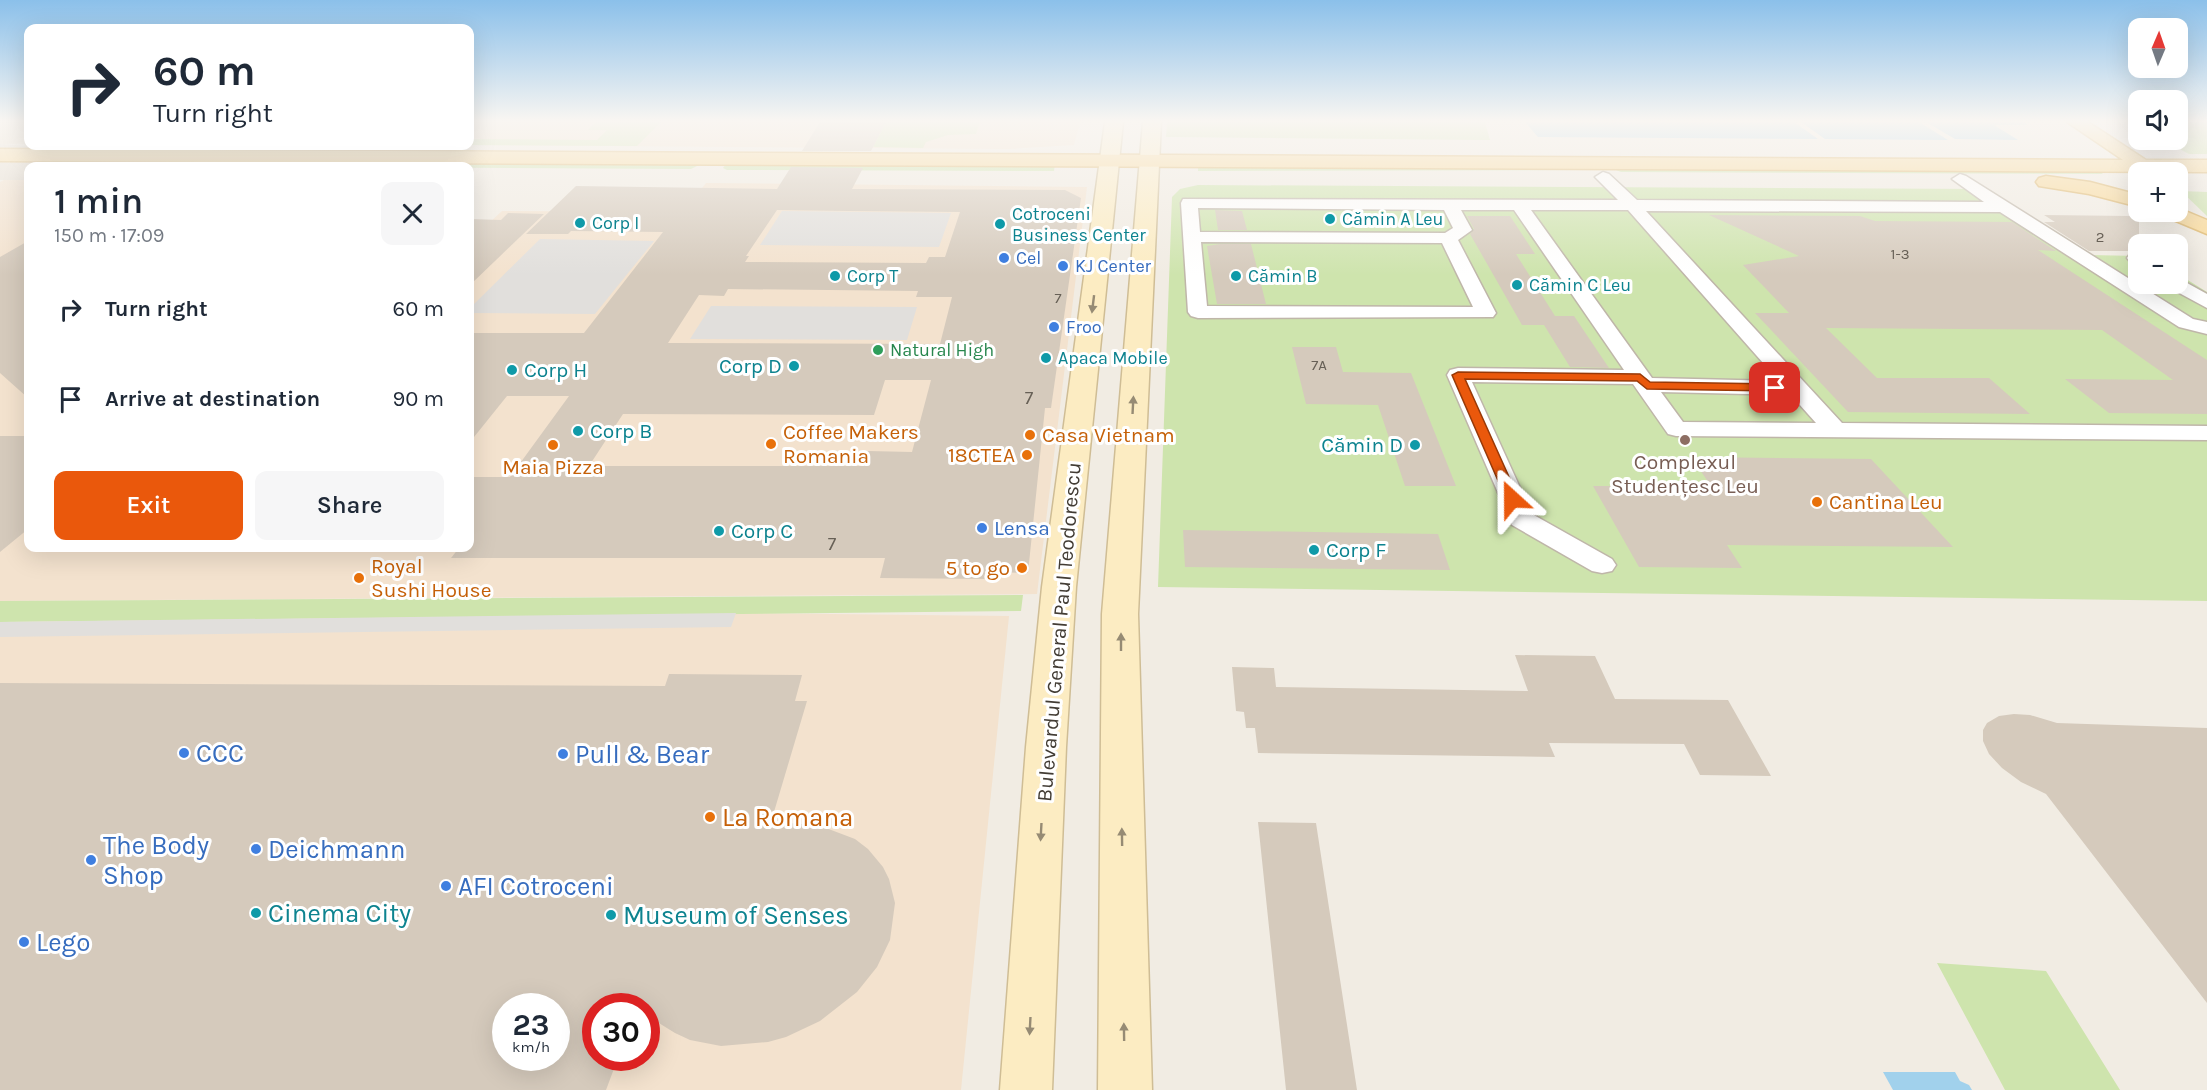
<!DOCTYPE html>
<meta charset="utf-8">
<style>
:root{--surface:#fff;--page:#f6f6f7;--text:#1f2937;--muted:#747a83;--accent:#ea580c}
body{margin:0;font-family:Karla,sans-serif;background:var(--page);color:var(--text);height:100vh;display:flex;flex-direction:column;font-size:22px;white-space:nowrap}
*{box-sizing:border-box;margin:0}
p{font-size:20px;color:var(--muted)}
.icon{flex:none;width:33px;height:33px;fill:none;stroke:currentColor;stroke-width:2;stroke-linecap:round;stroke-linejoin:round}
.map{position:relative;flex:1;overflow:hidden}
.drawer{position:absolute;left:24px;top:162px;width:450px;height:390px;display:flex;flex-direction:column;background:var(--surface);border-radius:12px;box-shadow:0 6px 24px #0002}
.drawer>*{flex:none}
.guide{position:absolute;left:24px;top:24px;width:450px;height:126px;border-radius:12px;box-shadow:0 6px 24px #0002;background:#fff;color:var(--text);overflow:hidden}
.needle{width:39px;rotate:2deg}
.controls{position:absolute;left:2128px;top:18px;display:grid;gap:12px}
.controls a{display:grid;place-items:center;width:60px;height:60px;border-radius:12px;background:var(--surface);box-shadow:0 6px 24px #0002;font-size:30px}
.speed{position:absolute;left:492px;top:993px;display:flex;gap:12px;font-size:30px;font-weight:700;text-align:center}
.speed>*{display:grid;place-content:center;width:78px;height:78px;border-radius:50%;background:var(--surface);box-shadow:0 6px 24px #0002;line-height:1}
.speed small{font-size:15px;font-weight:400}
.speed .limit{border:9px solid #d22;background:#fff;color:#111}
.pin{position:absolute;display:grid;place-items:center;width:51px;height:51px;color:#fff;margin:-26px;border-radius:12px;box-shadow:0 3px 9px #0006}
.me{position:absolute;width:66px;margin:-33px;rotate:336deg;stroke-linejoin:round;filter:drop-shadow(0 0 4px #0008)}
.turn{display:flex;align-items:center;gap:21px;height:126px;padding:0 30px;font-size:27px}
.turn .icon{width:78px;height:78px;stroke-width:2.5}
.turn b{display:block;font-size:42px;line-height:51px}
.round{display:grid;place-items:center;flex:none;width:63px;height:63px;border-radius:12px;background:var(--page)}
.headline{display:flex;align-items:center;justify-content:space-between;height:102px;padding:0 30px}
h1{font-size:36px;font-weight:600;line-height:45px}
.action{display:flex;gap:12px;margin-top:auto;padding:12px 30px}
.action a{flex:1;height:69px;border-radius:12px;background:var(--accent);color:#fff;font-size:24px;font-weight:600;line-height:69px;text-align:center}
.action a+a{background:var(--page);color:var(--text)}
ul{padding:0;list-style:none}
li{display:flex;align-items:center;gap:18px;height:90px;padding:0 30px}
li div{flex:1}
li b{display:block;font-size:22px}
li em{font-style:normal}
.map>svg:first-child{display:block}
</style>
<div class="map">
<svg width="2207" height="1090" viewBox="0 0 2207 1090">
<rect width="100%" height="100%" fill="#f1ece3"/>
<path fill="#e5ded2" d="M0,144L28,146H346L314,166H28V180H0Z"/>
<path fill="#f3e2ce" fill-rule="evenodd" d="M470,122H1080L1074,145L1008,149L470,145Z
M4,180H28V293L11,304H21L28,320V548H470V241L502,211L683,212L706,183L1087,187L1037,594L0,601V182Z
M736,613L1009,616L961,1090H0V622ZM506,1006H556V1058H506ZM596,1006H646V1058H596Z"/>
<path fill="#eae0ce" d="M0,122H28V144H0Z"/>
<path fill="#cee4ad" d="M596,122H661L637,146L470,145V139L597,140L607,130H588Z
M886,122H980L976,134L948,135L926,142L923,148L873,147Z
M1167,122H1485L1490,140L1166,137Z
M2178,122H2207V154H2189L2162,140H2178Z
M162,161L701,164L691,169L154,166Z
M726,164H1055L1054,171L727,170L723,168Z
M1198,167L1575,169L1581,170L1198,171Z
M1619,169L2099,171L2103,174L1621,172L1616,170Z
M1198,185L1986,189L2089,255L2139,256V284H2178V274L2207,292V601L1158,587L1172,197L1180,189Z
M2181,191L2207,192V216Z
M1023,595L1021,611L0,622V601Z
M1937,963L2046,971L2120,1090H2005Z"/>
<path fill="#e1dfdc" d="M782,211L951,213L939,247L760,245Z
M540,239L654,241L595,314L470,313V308Z
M711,306L917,307L907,340L690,339Z
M736,613L731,627L0,637V622Z"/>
<path fill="#a1d1ec" d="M1525,122H1794L1818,139L1538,137Z
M1801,122H1919L1948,140L1825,139Z
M1926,122H2023L2028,125H1994L2018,140L1955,139Z
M1883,1072H1955L1960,1081L1969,1085L1972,1090H1893Z"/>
<path fill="#d5cabc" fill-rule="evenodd" d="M820,122H886L871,151H802Z
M791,167L863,168L852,189L1065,190L1081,198L1051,408H1045L1028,573L990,572L989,579L880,578L885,558H451L459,548H470V477H510L569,396H507L470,442V333H584L663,232L571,231L568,234H526L576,186L777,189ZM777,210L849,211L960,212L945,257H929L926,263L745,262L749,256H746ZM728,289L918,291L916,297H952L940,344L668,343L699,295L724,296ZM885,380H931L912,452L868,451L864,466H589L623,414L874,415Z
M1215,210L1242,211L1247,230H1218Z
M508,213L544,214L470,285V219L501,220Z
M1709,215L1860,216L1875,221L2012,222L2056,251L2038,250L2207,360V414L2109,413L2065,379L2173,380L2102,330L1826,328L1877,378H1989L2030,414L1848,412L1755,313H1789L1743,265L1799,256Z
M2044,215L2131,216L2139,221V251H2089L2044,222H2055Z
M1467,216H1510L1535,254H1516L1555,316H1574L1609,368L1570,367L1544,325H1522L1470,234L1474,229Z
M28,241V398L0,373V257Z
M1220,244H1251L1266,304H1217L1207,246Z
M1292,347H1336L1343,372L1411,373L1456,486H1405L1378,405L1306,404Z
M0,436H28V529L0,552Z
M1691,457L1871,459L1953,547L1727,545L1742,568L1639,567L1593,486H1711Z
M1183,530L1438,534L1450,570L1185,567Z
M1515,655L1595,656L1615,699L1728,700L1771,776L1700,775L1684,744L1549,743L1555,757L1258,753L1255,728H1246L1244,712L1236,711L1232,667L1274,668L1276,687L1528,691Z
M669,674L802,675L795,701H807L771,822L818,825L855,839L868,849L883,867L889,879L895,903L890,940L877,967L857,992L820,1021L786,1037L768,1042L721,1046L690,1040L675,1033L654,1020L646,1012V1006L637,1005L636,1006H596V1058H618L606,1090H0V683L665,686ZM506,1006H556V1058H506Z
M2014,714L2030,715L2057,723L2207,728V1003L2046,794L2021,782L2002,768L1989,754L1983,741V730L1987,723L1999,716Z
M1258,822L1316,823L1357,1090H1286Z"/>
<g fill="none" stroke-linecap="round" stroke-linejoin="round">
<g stroke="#bfb6a9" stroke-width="3">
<path id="minor" d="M1603,172L1609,174L1637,200L1984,202L1952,179L1960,174L1966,176L2193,319L2207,322V334L2179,327L2000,212L1646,211L1842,423L2207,426V440L1676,436L1668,434L1633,384L1472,382L1532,514L1612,559L1616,565L1612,571L1602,573L1592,571L1512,525L1447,375L1450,370L1458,368L1624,370L1514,210H1461L1472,230L1458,240L1496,313L1493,317L1198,318L1191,316L1188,312L1181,203L1183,199L1618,200L1595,177ZM1198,208L1444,210L1453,228L1445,233L1200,232ZM1531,210H1628L1779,381L1652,378ZM1201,242L1442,243L1473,307L1207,306ZM1661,392L1791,395L1816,423L1683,422Z
M2136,252L2139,253V266L2132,264L2127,258L2130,254Z
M2178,278L2207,294V308L2170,288L2168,284H2178Z"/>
</g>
<g stroke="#cfbd95" stroke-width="3">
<path id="secondary" d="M1105,122H1123L1076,587L1066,747L1052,1090H1000L1026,747L1042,587Z
M1143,122H1161L1138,614L1152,1090H1098L1102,614Z"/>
</g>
<g stroke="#ddb465" stroke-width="3">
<path id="primary" d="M2067,122H2088L2146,160H2207V172L0,161V149L2123,160Z
M2046,176L2090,182L2139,195V207L2089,194L2039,186L2036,182L2039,178Z
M2178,208L2207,220V234L2164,216L2161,212H2178Z"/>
</g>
<use href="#minor" fill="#fff" fill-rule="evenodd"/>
<use href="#secondary" fill="#fcecc2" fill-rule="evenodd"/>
<use href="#primary" fill="#f9d894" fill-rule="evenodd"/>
</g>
<defs><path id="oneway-solid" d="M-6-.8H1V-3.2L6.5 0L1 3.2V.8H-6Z" transform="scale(1.5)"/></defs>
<g fill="#968b74">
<use href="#oneway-solid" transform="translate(1093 304) rotate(97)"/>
<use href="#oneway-solid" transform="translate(1133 405) rotate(-87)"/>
<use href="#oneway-solid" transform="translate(1121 642) rotate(-90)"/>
<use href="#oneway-solid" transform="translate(1041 832) rotate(93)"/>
<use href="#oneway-solid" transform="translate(1122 837) rotate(-91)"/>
<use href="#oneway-solid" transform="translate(1030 1026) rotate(93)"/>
<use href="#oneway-solid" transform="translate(1124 1032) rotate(-91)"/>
</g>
<linearGradient id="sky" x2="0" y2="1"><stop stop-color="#8bc0ea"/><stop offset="0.44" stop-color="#f9f6f2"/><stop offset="1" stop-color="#f9f6f2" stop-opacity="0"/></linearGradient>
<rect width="2207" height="275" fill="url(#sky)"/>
<path fill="#ea580c" stroke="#983908" stroke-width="1.5" d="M1458,372L1640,374L1650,382L1775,384L1781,388L1775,391L1647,389L1637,381L1465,379L1519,499L1512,502L1506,499L1452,375Z"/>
<g fill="#0f9aa8" stroke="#fff" stroke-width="2">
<circle cx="1330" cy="219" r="6"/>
<circle cx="580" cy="223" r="6"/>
<circle cx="1000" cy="224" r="6"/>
<circle cx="835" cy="276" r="6"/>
<circle cx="1236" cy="276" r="6"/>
<circle cx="1517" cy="285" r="6"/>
<circle cx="1046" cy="358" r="6"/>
<circle cx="794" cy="366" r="6"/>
<circle cx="512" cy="370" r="6"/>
<circle cx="578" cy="431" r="6"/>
<circle cx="1415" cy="445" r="6"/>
<circle cx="719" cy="531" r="6"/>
<circle cx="1314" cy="550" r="6"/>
<circle cx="256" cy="913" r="6"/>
<circle cx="611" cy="915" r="6"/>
</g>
<g fill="#3f7fe0" stroke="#fff" stroke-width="2">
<circle cx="1004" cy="258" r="6"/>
<circle cx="1063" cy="266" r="6"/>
<circle cx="1054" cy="327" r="6"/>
<circle cx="982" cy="528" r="6"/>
<circle cx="184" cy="753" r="6"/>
<circle cx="563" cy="754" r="6"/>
<circle cx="256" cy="849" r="6"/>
<circle cx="91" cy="860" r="6"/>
<circle cx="446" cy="886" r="6"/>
<circle cx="24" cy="942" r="6"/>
</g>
<circle fill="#2e9e5b" stroke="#fff" stroke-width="2" cx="878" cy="350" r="6"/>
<g fill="#e8710a" stroke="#fff" stroke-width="2">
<circle cx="1030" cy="435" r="6"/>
<circle cx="771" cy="444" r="6"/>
<circle cx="553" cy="445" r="6"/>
<circle cx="1027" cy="455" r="6"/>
<circle cx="1817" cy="502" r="6"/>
<circle cx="1022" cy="568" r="6"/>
<circle cx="359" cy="578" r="6"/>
<circle cx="710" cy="817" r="6"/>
</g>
<circle fill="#8d6e63" stroke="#fff" stroke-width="2" cx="1685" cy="440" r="6"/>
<g text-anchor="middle" stroke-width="6" stroke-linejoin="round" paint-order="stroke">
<g font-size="15" fill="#676056">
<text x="2100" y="242">2</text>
<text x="1900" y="259">1-3</text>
<text x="1058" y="303">7</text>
<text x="1319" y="370">7A</text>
</g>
<g font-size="18" fill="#0d838f" stroke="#fff" text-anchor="start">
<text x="1012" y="220">Cotroceni<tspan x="1012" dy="21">Business Center</tspan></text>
<text x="1342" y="225">Cămin A Leu</text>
<text x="592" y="229">Corp I</text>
<text x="847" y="282">Corp T</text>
<text x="1248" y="282">Cămin B</text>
<text x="1529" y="291">Cămin C Leu</text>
<text x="1058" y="364">Apaca Mobile</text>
</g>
<g font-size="18" fill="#366cbe" stroke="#fff" text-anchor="start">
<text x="1016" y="264">Cel</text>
<text x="1075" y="272">KJ Center</text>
<text x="1066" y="333">Froo</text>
</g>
<g font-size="18" fill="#27864d" stroke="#fff" text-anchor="start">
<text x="890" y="356">Natural High</text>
</g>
<g font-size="18" fill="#676056">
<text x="1029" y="404">7</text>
<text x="832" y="550">7</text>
</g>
<g font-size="21" fill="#0d838f" stroke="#fff" text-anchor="start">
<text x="782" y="373" text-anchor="end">Corp D</text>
<text x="524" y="377">Corp H</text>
<text x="590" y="438">Corp B</text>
<text x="1403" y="452" text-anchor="end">Cămin D</text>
<text x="731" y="538">Corp C</text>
<text x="1326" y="557">Corp F</text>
</g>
<g font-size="21" fill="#c56008" stroke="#fff" text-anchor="start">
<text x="783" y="439">Coffee Makers<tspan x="783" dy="24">Romania</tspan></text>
<text x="1042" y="442">Casa Vietnam</text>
<text x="1015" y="462" text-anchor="end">18CTEA</text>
<text x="553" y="474" text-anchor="middle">Maia Pizza</text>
<text x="1829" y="509">Cantina Leu</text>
<text x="371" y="573">Royal<tspan x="371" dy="24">Sushi House</tspan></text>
<text x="1010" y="575" text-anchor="end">5 to go</text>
</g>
<g font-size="21" fill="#785e54" stroke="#fff">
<text x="1685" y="469">Complexul<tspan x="1685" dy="24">Studențesc Leu</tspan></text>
</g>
<g font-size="21" fill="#366cbe" stroke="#fff" text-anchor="start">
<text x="994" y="535">Lensa</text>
</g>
<g font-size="21" fill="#423c34" stroke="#fff">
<text transform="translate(1059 632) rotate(-85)" y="7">Bulevardul General Paul Teodorescu</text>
</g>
<g font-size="26" fill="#366cbe" stroke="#fff" text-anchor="start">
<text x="196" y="762">CCC</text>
<text x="575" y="763">Pull &amp; Bear</text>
<text x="103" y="854">The Body<tspan x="103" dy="30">Shop</tspan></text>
<text x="268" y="858">Deichmann</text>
<text x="458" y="895">AFI Cotroceni</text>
<text x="36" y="951">Lego</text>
</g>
<g font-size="26" fill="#c56008" stroke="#fff" text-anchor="start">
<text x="722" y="826">La Romana</text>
</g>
<g font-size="26" fill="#0d838f" stroke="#fff" text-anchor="start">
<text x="268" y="922">Cinema City</text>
<text x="623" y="924">Museum of Senses</text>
</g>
</g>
</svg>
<div class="controls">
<a><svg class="needle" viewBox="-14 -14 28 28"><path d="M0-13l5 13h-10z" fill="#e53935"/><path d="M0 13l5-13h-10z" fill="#747a83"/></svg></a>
<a><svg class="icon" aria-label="sound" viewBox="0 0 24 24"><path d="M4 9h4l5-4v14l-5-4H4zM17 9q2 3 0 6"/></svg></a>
<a>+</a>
<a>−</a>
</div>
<div class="speed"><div>23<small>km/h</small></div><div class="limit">30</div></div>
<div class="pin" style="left:1775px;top:388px;background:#d93025"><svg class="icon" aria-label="arrive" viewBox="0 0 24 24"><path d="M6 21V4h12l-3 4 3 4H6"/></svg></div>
<svg class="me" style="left:1512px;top:499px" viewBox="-20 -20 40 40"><path d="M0-17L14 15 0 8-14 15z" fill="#ea580c" stroke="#fff" stroke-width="4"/></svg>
<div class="guide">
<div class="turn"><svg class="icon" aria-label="right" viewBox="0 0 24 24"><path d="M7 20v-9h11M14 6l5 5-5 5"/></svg><div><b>60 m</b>Turn right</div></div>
</div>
<section class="drawer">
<div class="headline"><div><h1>1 min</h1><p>150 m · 17:09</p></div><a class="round"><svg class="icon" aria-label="close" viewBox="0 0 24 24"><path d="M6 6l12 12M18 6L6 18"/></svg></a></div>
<ul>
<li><svg class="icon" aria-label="right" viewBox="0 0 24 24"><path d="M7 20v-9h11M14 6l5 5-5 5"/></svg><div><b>Turn right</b></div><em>60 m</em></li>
<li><svg class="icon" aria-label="arrive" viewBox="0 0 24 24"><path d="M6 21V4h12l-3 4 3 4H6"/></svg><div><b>Arrive at destination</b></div><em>90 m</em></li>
</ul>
<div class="action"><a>Exit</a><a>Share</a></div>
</section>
</div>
